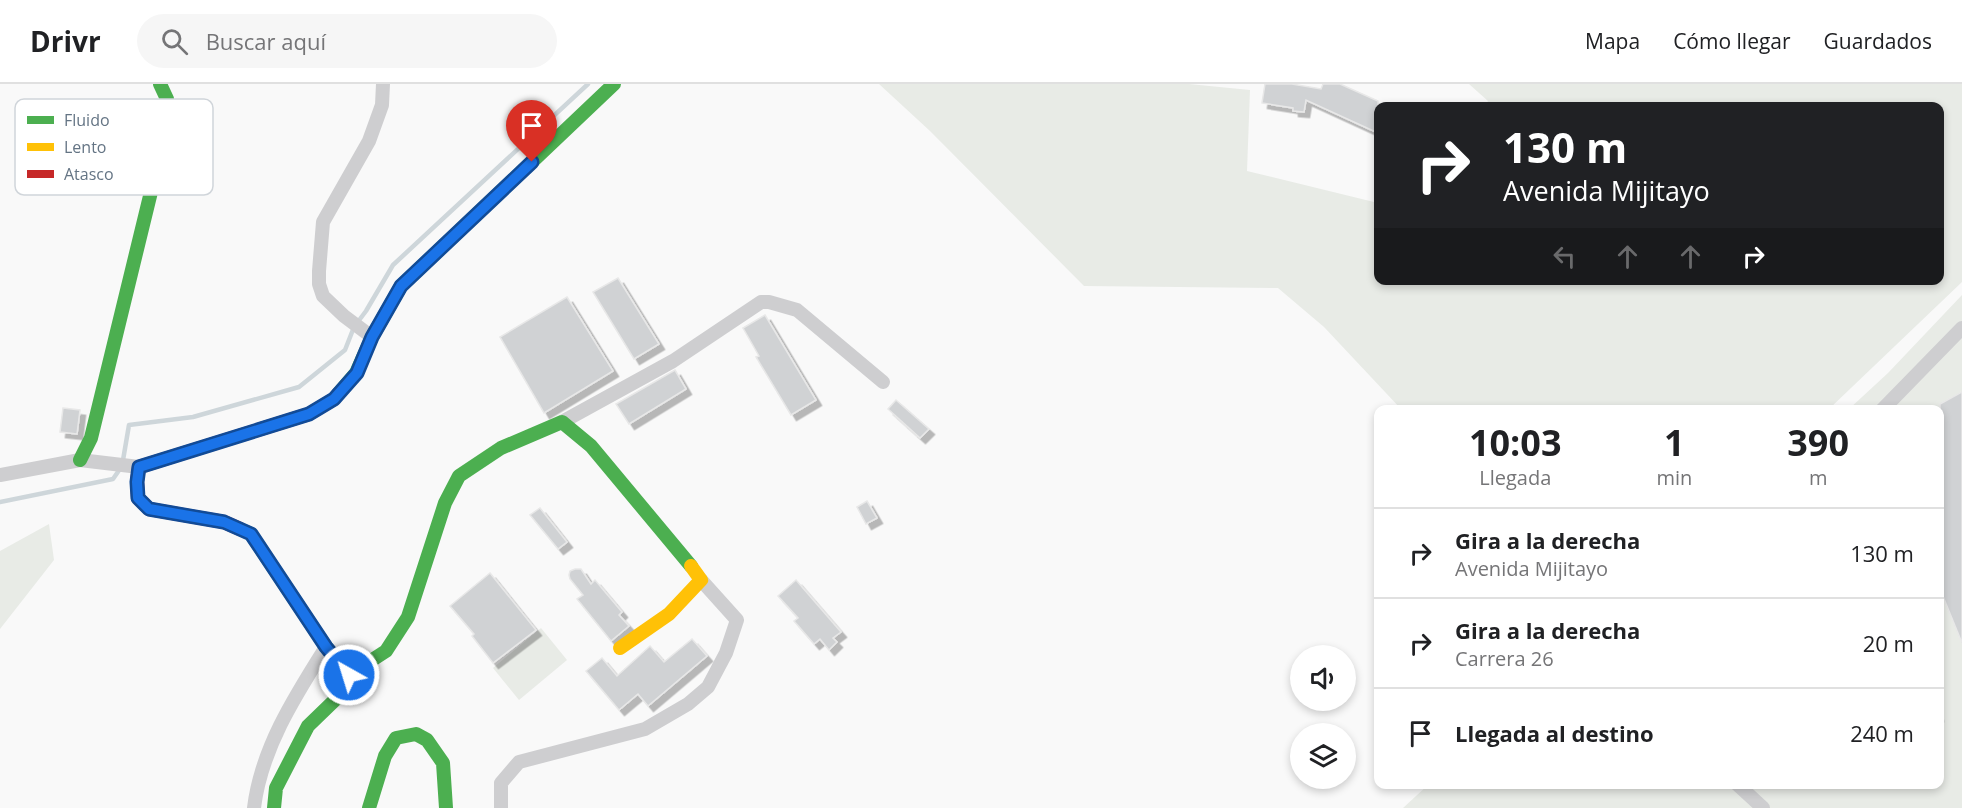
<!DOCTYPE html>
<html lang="es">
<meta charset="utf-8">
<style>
:root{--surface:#fff;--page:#f6f6f6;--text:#202124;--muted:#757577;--line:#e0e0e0}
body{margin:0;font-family:"Open Sans",sans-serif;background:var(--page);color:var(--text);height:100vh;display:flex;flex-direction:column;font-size:22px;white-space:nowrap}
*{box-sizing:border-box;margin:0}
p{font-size:20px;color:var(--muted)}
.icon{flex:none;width:33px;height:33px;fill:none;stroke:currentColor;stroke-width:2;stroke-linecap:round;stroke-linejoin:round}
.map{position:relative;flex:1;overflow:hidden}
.drawer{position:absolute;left:1374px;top:321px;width:570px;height:384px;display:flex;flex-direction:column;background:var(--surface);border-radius:12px;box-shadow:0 3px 9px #0003}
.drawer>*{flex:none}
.banner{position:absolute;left:1374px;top:18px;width:570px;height:183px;border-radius:12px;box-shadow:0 3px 9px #0003;background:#202124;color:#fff;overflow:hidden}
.buttons{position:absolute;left:1290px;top:561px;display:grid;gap:12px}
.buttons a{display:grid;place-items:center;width:66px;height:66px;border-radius:50%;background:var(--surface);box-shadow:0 3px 9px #0003;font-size:30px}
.pin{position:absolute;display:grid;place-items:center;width:51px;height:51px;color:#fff;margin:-62px -26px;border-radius:50% 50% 50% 0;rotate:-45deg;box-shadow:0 0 6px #0007}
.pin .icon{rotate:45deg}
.me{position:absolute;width:66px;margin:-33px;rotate:321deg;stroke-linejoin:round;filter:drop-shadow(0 0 4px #0008)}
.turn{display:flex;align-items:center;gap:21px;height:126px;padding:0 30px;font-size:27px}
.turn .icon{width:78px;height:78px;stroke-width:2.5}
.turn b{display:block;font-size:42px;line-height:51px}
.lanes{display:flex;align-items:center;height:57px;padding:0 30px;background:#0003;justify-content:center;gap:30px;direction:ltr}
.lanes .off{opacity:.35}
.eta{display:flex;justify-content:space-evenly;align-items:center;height:102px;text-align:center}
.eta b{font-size:36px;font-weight:700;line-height:42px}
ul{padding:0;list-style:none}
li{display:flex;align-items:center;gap:18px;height:90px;padding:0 30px;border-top:2px solid var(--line)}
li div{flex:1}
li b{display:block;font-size:22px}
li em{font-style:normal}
header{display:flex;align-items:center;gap:36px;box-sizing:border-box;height:84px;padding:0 30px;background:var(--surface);border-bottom:2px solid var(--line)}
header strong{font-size:28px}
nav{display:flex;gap:33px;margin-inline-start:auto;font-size:21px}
.search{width:420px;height:54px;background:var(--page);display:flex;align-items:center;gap:15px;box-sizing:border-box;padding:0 21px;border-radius:33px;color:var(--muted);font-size:22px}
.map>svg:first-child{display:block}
</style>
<header>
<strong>Drivr</strong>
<div class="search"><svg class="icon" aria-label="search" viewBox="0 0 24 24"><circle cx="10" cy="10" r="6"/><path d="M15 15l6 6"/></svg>Buscar aquí</div>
<nav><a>Mapa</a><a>Cómo llegar</a><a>Guardados</a></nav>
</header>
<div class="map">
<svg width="1962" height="724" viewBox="0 0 1962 724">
<defs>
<filter id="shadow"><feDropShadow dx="5.5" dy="5.5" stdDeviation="0" flood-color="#0004"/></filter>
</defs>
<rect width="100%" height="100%" fill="#f9f9f9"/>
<path fill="#e8ebe6" d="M879,0H1189L1250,6L1247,87L1378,119V196H1940V22H1485L1488,17L1469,0H1962V198L1829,325H1401L1324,243L1278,204L1084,202L930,47Z
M1962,211V724H1403L1429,700H1940V326L1849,325L1888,289Z
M49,440L54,476L0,545V467Z
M541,544L567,576L519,616L493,584Z"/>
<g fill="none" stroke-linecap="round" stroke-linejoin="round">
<path stroke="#ced6da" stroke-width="4.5" d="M0,418L113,395L122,382L129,341L193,333L299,303L345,266L354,243L366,227L393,181L588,0"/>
</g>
<path fill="#d0d2d4" stroke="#e8e8e8" stroke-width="1.5" filter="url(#shadow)" d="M1265,0H1292L1321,5L1323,0H1340L1378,17V49L1306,16L1304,28L1293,27V24L1262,19Z
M618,194L659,260L634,275L593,208Z
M567,213L613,287L544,329L500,253Z
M765,231L816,316L791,331L756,273L759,272L743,244Z
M675,286L686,305L629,340L616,320Z
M1962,308V559L1940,505V320Z
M896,316L929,345L920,354L888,325Z
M63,324L80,326L77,350L60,348Z
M867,417L877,434L866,440L857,423Z
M540,424L567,458L558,465L530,431Z
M575,485H581L591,500L595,496L622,528L619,531L629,542L611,557L577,515L583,511L570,495L569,491L570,487Z
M490,489L536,546L493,579L472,552L474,550L450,522Z
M796,496L841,548L833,554L837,558L829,566L820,555L814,560L794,537L798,534L778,512Z
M692,555L707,572L648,622L638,610L619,626L586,587L602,574L617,592L650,562L664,578Z"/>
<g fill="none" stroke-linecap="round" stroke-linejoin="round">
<path stroke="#ceced0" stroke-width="7" d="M1940,634L1941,637"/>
<path stroke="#ceced0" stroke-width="14" d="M372,253L344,232L323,212L319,200V187L323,138L369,57L382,21L383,0
M1882,326L1962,244
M562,338L673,277L761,218H769L797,226L883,298
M0,391L80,376L139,383
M1737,700L1763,724
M254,724C261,665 295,612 326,563
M501,724V699L519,678L645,645L688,620L708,603L726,569L737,536L701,496"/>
<path stroke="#4caf50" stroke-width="14" d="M338,310L356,289L372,253L401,202L614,0
M80,376L91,354L169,34L167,15L160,0
M240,445L251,450L326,563L349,591L338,613L308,642L276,704L274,724
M349,591L386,567L408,533L445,419L459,392L501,364L562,338L591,362L691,482
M369,724L385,672L396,654L416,650L427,656L443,679L446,724"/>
<path stroke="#ffc107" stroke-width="14" d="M620,564L669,530L701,496L691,482"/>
<path stroke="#c62828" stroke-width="14" d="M240,445L224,438L149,425L138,414L137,397L139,383L309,330L334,315L338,310"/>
</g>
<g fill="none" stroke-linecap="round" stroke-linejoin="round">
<g stroke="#114b97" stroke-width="15">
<path id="route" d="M349,591L326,563L251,450L224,438L149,425L138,414L137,398L139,383L309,330L334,315L357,289L372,253L401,202L532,78"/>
</g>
<use href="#route" stroke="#1a73e8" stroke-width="10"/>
</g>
<rect x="15" y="15" width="198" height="96" rx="9" fill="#fff" stroke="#d0d5da" stroke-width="1.5"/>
<rect x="27" y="32" width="27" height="8" fill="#4caf50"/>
<rect x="27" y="59" width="27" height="8" fill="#ffc107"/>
<rect x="27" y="86" width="27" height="8" fill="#c62828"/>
<g font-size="16" fill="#647484">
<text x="64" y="42">Fluido</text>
<text x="64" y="69">Lento</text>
<text x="64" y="96">Atasco</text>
</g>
</svg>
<div class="buttons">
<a><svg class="icon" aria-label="sound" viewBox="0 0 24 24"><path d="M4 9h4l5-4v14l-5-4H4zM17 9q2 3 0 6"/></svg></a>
<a><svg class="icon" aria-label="layers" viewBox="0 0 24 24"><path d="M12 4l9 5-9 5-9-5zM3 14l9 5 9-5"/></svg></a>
</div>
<div class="pin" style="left:532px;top:78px;background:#d93025"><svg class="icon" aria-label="arrive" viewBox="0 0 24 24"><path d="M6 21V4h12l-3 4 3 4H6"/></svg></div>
<svg class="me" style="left:349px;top:591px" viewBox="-20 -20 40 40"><circle r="17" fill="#1a73e8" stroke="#fff" stroke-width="3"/><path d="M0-11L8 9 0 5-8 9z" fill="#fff"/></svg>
<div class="banner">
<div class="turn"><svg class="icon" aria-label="right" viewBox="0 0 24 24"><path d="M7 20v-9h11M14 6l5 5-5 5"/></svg><div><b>130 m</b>Avenida Mijitayo</div></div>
<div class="lanes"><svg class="icon off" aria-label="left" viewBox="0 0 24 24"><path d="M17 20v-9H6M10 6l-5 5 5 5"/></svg><svg class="icon off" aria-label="ahead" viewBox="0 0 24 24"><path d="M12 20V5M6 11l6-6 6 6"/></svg><svg class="icon off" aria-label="ahead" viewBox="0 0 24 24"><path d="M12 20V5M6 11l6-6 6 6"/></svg><svg class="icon" aria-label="right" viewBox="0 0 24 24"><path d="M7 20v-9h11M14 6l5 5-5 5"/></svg></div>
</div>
<section class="drawer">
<div class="eta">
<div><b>10:03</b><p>Llegada</p></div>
<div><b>1</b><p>min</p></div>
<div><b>390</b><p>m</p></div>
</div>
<ul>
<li><svg class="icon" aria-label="right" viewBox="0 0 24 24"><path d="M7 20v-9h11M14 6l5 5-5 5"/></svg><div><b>Gira a la derecha</b><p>Avenida Mijitayo</p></div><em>130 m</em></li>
<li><svg class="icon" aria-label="right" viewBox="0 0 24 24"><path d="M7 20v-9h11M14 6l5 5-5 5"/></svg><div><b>Gira a la derecha</b><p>Carrera 26</p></div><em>20 m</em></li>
<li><svg class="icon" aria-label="arrive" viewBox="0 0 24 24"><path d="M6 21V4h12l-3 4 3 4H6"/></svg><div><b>Llegada al destino</b></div><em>240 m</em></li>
</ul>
</section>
</div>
